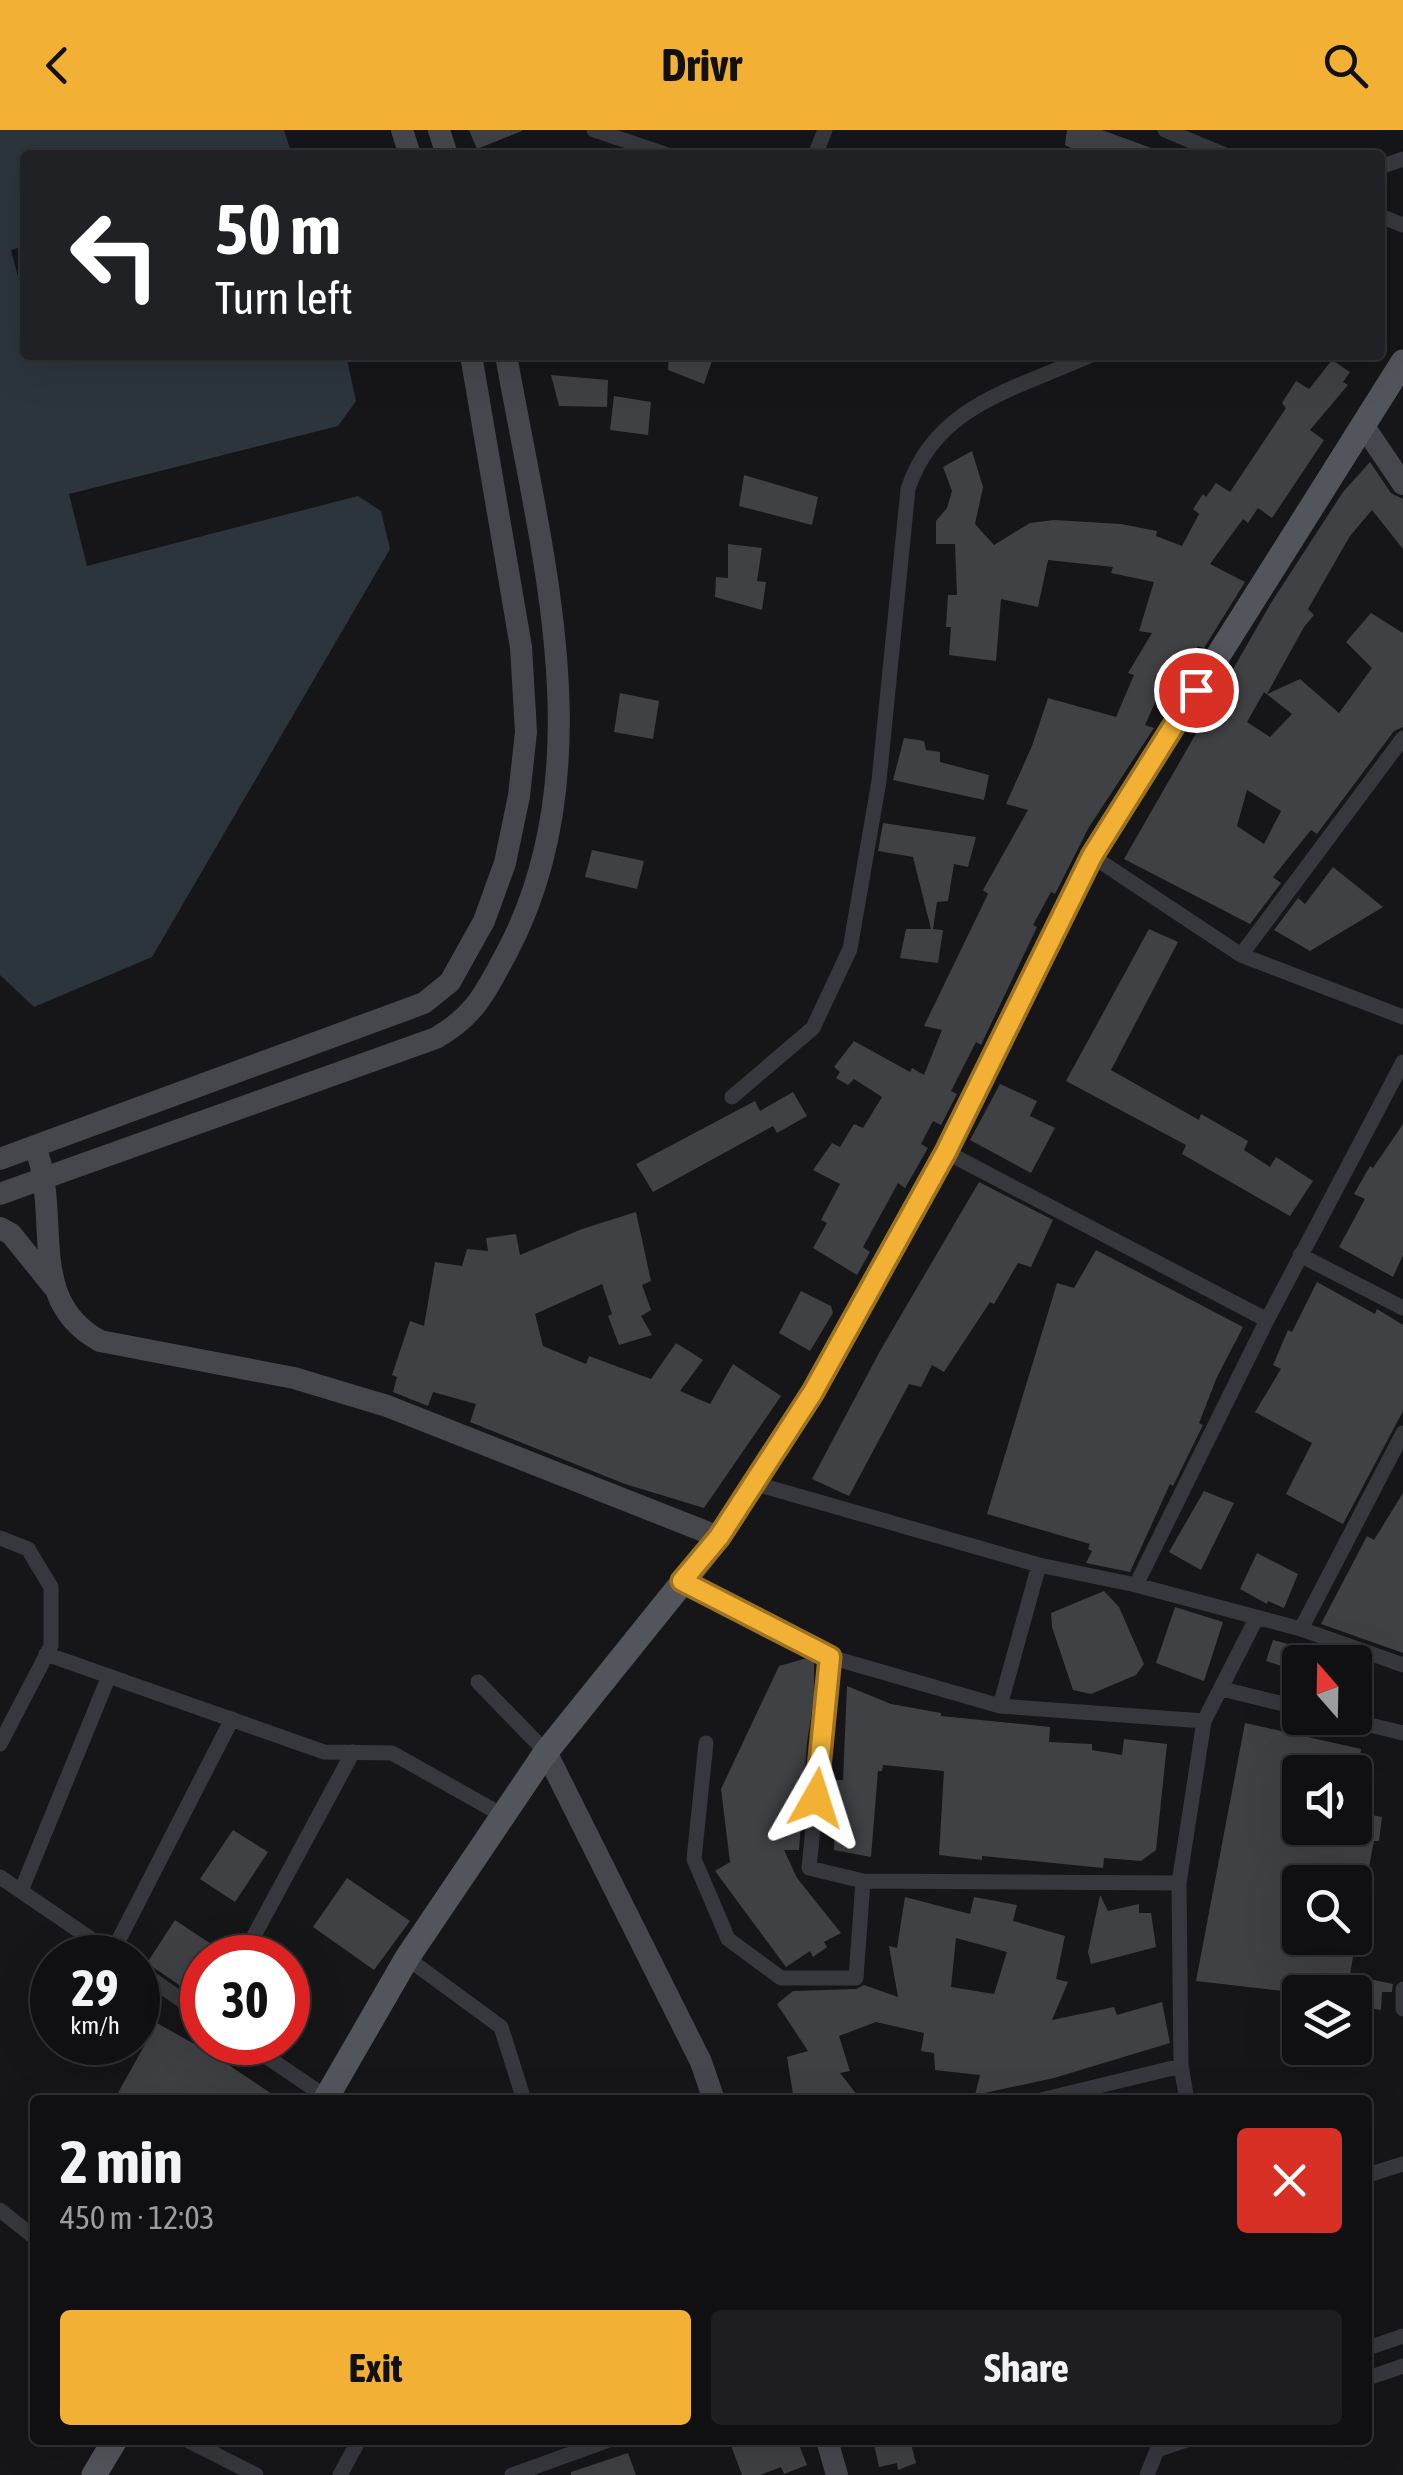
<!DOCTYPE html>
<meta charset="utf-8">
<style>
:root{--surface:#101012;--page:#1e1e20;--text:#f1f3f6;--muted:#9c9d9f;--line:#303032;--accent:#f2b134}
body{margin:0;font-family:"Asap Condensed",sans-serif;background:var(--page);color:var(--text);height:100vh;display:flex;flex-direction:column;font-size:38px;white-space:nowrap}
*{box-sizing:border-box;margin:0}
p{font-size:32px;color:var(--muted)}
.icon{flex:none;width:55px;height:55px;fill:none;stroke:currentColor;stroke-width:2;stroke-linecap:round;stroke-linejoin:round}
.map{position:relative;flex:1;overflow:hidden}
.drawer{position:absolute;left:30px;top:1965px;width:1342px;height:350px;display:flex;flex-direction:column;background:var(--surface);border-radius:10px;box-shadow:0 10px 40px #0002,0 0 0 2px var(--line)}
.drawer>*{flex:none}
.hud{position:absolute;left:20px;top:20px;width:1365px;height:210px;border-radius:10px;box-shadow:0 10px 40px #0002,0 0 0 2px var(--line);background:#202124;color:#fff;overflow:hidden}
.needle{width:65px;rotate:340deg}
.controls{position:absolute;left:1282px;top:1515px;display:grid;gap:20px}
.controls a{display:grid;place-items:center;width:90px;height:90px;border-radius:10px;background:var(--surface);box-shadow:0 10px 40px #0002,0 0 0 2px var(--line);font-size:50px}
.speed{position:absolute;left:30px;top:1805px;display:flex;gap:20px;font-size:50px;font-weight:700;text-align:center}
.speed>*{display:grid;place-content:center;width:130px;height:130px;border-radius:50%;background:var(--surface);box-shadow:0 10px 40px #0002,0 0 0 2px var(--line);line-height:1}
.speed small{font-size:25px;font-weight:400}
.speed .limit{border:15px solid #d22;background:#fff;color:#111}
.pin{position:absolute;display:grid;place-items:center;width:85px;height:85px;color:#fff;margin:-42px;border:5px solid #fff;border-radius:50%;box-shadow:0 2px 10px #0007}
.me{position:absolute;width:110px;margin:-55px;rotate:6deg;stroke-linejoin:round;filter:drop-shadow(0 0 8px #0008)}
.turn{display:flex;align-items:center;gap:35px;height:210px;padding:0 30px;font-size:45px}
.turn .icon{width:130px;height:130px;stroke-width:2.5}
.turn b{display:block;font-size:70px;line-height:85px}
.round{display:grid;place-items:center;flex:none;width:105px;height:105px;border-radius:10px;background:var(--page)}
.headline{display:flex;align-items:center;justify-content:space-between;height:170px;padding:0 30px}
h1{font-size:60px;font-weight:700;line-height:75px}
.button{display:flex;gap:20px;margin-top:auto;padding:20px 30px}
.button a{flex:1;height:115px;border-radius:10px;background:var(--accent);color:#111;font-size:40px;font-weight:700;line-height:115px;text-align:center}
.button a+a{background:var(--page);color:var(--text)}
header{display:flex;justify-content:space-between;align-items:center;height:130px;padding:0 30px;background:var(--accent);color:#111;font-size:45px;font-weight:700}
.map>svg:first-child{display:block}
</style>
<header><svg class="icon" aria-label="back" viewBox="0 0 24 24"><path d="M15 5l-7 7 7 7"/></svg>Drivr<svg class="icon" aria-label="search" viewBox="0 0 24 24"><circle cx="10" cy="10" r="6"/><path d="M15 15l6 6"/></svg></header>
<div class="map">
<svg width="1403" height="2345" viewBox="0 0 1403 2345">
<rect width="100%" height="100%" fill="#161618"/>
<path fill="#2c353c" d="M0,0H284L292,25H25V116L11,120L25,174V225H346L356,271L338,296L69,364L87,436L358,366L381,381L390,419L152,827L34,877L0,845Z"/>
<path fill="#404145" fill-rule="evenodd" d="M469,0H522V1L477,19Z
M1067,0H1102L1162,22L1161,25H1086L1065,15Z
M669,225H714L704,254L668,240Z
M1332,230L1350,242L1343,252L1348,255L1310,300L1324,310L1272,388L1258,378L1248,393L1243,389L1210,434L1245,452L1204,518L1198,516L1172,560L1162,557L1145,595L1154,598L1089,697L1055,764L1051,762L1033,795L1037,797L981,915L976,912L951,961L957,964L941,995L933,991L921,1014L928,1018L905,1058L898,1053L863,1117L870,1122L857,1145L813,1118L827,1093L821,1090L840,1054L813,1040L832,1013L840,1017L854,994L863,998L882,967L854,949L848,955L836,948L840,942L834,937L854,911L910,942L912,938L924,945L942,900L924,896L988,764L983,760L1028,680L1006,674L1032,616L1048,568L1116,587L1134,545L1128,543L1152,503L1139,501L1154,452L1111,443L1113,437L1048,430L1038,477L1001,469L996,531L949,525L951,497H946L948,465H957L955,414H936V391L947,378L952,361L943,337L972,321L983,357L975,394L994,415L1030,393L1054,390L1121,394L1157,401L1156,406L1182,416L1199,384L1193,379L1203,364L1206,367L1216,353L1230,362L1286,278L1282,273L1296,251L1309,259Z
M551,245L608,250L607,277L559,276Z
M614,266L651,272L648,305L610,300Z
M1370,332L1391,363L1403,369V419L1372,380L1350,406L1308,479L1314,485L1304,497L1267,564L1300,549L1339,583L1372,538L1346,512L1371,483L1403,503V597L1394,601L1317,704L1311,700L1273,747L1281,753L1250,794L1124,729L1271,473L1343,362ZM1264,562L1292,584L1270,607L1247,592ZM1247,660L1281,681L1264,714L1237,696Z
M744,345L818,367L812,395L739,376Z
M728,414L762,418L757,451L766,452L762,480L715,467L716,447L728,448Z
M620,563L659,571L653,609L614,602Z
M904,608L924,611L926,620L940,622V632L989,645L984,670L893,650Z
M883,693L976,707L968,737L954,734L948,771L937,772L933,799L943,800L938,833L900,828L906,799H931L913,727L878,721Z
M592,720L644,731L637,759L585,747Z
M1333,737L1383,777L1310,821L1274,800L1298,768L1305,774Z
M1149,799L1178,812L1111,940L1199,990L1201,984L1248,1011L1244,1020L1270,1037L1276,1027L1313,1051L1290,1086L1182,1024L1186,1015L1066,951Z
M1000,954L1037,971L1030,986L1055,998L1031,1043L970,1010Z
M793,962L807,986L777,1003L773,996L653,1062L636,1034L755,971L760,981Z
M1403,994V1125L1393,1147L1339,1117L1365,1069L1354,1064L1370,1036L1373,1038Z
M979,1052L1053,1090L1031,1137L1018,1133L994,1174L990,1172L944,1242L932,1235L921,1257L909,1254L849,1366L812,1349L880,1221Z
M636,1082L651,1151L642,1155L651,1180L641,1186L652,1205L619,1215L608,1186L612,1184L602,1154L535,1184L543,1216L586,1234L589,1226L651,1249L676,1213L703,1230L680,1261L710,1274L733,1234L781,1266L704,1378L625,1354L470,1292L476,1274L433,1262L428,1276L393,1262L397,1247L392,1245L410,1191L424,1196L435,1132L462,1136L467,1119L488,1121L486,1108L516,1104L520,1125L582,1099Z
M1096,1120L1243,1197L1217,1247L1199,1293L1203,1295L1173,1356L1170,1354L1130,1442L1086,1433L1092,1421L1088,1419L1090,1414L987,1384L1057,1153L1074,1158Z
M1317,1152L1375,1184L1377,1179L1403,1195V1281L1343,1394L1286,1364L1312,1313L1255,1282L1281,1239L1273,1235L1288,1200L1292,1202Z
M801,1161L831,1176L833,1183L810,1221L779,1203Z
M1204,1361L1234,1373L1201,1440L1169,1422Z
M1403,1363V1523L1321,1494L1367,1406L1374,1410Z
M1257,1423L1298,1444L1284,1478L1268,1471L1267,1474L1240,1459Z
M1104,1461L1119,1477L1144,1534L1136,1545L1091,1564L1073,1560L1052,1497L1051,1483Z
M1175,1477L1223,1492L1204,1551L1156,1533Z
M1273,1510L1337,1527L1336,1532H1300V1542L1266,1531Z
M807,1528L814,1531V1567L807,1613L799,1720H784L797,1748L841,1803L824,1812L827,1817L813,1827L810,1821L786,1837L715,1741L730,1732L721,1659L779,1536Z
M847,1556L891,1574L941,1583V1586L1050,1597L1049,1612L1092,1614V1620L1122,1625L1124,1609L1167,1614L1156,1720L1141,1731L1104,1728L1103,1738L982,1726V1730L939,1725L944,1641L883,1635L882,1641H878L871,1727L834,1720L836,1650H843Z
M1245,1593L1361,1619L1357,1642H1300V1698H1355V1682L1382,1687L1379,1711H1374L1366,1752H1300V1808H1356L1350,1845L1393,1854L1392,1862H1382L1381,1880L1355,1876V1862L1300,1863L1196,1851Z
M233,1700L268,1722L235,1772L200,1749Z
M347,1748L410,1791L374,1840L313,1797Z
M1100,1765L1108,1781L1139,1774V1783H1151L1156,1817L1091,1834L1088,1822Z
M905,1767L970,1784L974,1767L1017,1775L1013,1791L1065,1806L1056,1849L1068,1852L1052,1890L1114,1877L1117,1885L1162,1872L1170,1913L1054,1948L975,1965L980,1945L935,1940L934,1923L921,1921L924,1903L876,1892L839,1906L850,1941L840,1943L861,1970H794L787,1927L808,1921L777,1874L793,1861L856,1859L864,1855L898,1867L889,1816L897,1818ZM956,1808L1007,1822L994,1864L951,1857Z
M175,1790L214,1816L206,1828H202V1833L185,1859L147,1833Z
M157,1893L212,1924L281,1970H114Z
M729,2310H797L807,2335L784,2344L781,2337L760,2345H742Z
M873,2310H910L916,2333L898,2340L897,2333L879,2337Z
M628,2323L636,2345H571V2342Z"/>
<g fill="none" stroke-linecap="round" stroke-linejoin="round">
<path stroke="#37383d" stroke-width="15" d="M594,0L668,25
M1165,0L1225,25
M815,25L825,0
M1380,37L1403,29
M1380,86L1403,95
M1092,726L1241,825L1403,887
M1241,825L1403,608
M732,967L813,898L850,819L879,651L908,359C936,274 1017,259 1091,225
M946,1022L1267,1190
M1300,1125L1403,1178
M753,1353L1039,1435L1136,1455L1301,1499L1403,1535
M0,1408L28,1419L51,1457V1516L0,1614
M682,1451L830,1527L1000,1576L1204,1591
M1136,1455L1267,1190L1403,932
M1301,1499L1403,1303
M46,1524L324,1622L392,1623L504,1686
M830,1527L809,1738L863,1751L1179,1753
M478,1552L546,1622
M1222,1559L1300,1578
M1000,1576L1039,1435
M1341,1588L1403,1603
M706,1613L694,1729L728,1809L781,1848H856L863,1751
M0,1747L119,1828
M21,1761L109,1546
M112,1823L232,1589
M242,1828L353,1622
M407,1828L501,1897L524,1970
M138,1840L202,1884
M1403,1859V1879
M245,1912L326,1967
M1181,1936L1187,1970
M1041,1970L1181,1936L1179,1753L1204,1591L1256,1489
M1368,2045L1403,2034
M0,2080L35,2108
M1368,2218L1403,2206
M1368,2248L1403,2236
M187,2310L256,2345
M1157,2320L1187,2310
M340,2345L359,2310
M512,2345L609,2310
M1147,2345L1161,2310"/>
<path stroke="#45474d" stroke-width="22" d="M402,0L410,25
M439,0L447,25
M1363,295L1403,354
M35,1016C38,1026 42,1036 43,1047C54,1107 34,1175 100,1211L294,1248L387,1276L719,1407
M0,1029L424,873L450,852L484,791L505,733L519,666L526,602L521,517L471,225
M0,1064L436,908C476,885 486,861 507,822C605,637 540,419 506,225
M0,1098L11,1104L53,1156
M546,1622L701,1932L714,1970
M827,2310L837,2345"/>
<path stroke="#53555c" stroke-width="25" d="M325,1970L407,1828L546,1622L719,1407L813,1262L946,1022L1092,726L1403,232
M94,2345L115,2310"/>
</g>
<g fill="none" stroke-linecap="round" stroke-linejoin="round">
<g stroke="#9d7322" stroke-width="25">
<path id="route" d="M816,1668L830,1527L682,1451L719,1407L813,1262L946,1022L1092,726L1196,560"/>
</g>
<use href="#route" stroke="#f2b134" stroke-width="18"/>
</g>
</svg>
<div class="controls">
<a><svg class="needle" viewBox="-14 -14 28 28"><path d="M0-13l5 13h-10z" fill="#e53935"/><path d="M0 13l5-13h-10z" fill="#9c9d9f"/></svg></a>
<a><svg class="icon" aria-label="sound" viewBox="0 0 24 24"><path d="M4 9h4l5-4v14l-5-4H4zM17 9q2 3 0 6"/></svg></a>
<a><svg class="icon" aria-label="search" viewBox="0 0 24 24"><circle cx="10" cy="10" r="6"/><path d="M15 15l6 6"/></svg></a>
<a><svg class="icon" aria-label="layers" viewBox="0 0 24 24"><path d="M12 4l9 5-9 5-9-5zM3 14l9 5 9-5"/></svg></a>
</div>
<div class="speed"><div>29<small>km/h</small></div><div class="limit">30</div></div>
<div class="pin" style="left:1196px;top:560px;background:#d93025"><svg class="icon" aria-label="arrive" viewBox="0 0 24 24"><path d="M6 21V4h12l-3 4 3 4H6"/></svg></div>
<svg class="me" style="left:816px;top:1668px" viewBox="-20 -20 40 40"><path d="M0-17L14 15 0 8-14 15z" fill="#f2b134" stroke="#fff" stroke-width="4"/></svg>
<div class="hud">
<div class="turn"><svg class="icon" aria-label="left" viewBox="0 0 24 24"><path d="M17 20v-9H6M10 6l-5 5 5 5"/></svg><div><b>50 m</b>Turn left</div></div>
</div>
<section class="drawer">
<div class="headline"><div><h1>2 min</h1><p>450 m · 12:03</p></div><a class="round" style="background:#d93025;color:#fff"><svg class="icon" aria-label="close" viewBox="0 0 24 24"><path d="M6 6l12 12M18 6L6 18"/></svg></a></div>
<div class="button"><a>Exit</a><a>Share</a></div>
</section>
</div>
